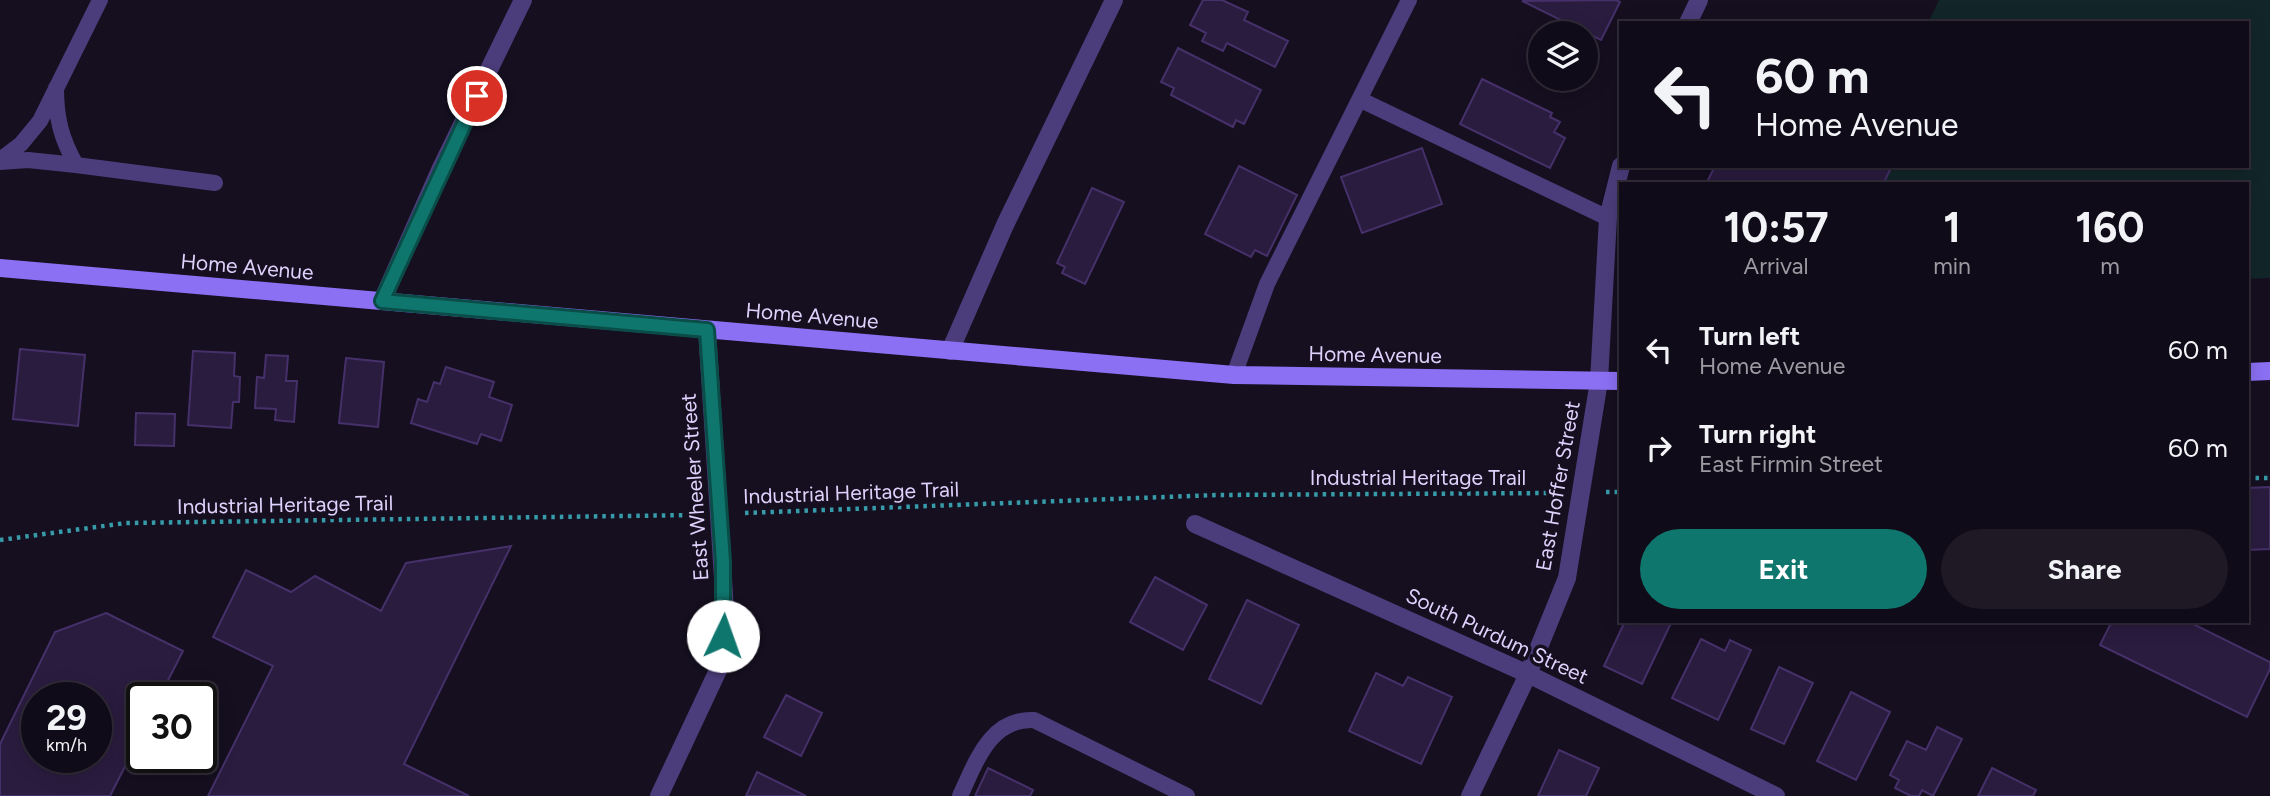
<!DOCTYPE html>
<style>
:root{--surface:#100b18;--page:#1e1925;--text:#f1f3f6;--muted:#9c9ba2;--line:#302b37;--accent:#0f766e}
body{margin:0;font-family:Figtree,sans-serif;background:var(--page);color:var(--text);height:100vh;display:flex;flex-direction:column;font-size:26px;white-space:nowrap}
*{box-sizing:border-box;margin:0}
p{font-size:23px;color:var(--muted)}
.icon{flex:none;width:38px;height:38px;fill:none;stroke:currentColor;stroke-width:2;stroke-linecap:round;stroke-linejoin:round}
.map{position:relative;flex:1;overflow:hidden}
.drawer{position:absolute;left:1619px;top:182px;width:630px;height:441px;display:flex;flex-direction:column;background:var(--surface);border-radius:0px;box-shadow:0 4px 18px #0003,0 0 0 2px var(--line)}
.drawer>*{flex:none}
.guide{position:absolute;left:1619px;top:21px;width:630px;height:147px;border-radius:0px;box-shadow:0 4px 18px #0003,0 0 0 2px var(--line);background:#100b18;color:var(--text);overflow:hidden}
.controls{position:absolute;left:1528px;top:21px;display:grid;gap:14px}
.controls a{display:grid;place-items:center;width:70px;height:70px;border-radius:50%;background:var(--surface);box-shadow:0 4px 18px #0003,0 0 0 2px var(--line);font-size:35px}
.speed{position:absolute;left:21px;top:682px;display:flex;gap:14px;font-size:35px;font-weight:700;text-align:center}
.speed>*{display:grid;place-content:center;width:91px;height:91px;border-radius:50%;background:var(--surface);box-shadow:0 4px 18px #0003,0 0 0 2px var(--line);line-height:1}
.speed small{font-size:18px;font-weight:400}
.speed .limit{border:4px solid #111;border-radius:10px;background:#fff;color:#111}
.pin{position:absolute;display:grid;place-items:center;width:60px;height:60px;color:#fff;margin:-30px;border:4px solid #fff;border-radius:50%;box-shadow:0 2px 7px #0007}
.me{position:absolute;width:77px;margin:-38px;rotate:3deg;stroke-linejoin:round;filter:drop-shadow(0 0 5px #0008)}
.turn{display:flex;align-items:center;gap:24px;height:147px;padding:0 21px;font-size:32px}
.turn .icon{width:91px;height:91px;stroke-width:2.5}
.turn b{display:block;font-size:49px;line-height:60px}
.eta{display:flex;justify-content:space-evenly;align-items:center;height:119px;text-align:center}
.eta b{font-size:42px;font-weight:700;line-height:49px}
.action{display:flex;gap:14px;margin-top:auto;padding:14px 21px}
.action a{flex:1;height:80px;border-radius:42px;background:var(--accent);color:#fff;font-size:28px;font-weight:700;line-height:80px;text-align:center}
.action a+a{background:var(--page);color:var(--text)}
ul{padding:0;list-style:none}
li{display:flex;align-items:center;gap:21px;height:98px;padding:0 21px}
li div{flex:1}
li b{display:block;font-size:26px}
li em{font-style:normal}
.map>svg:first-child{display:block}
</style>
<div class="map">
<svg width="2270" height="796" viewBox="0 0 2270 796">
<rect width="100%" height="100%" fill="#150f20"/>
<path fill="#122629" d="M1939,0H2270V278L2247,279V184H1883L1892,166H2247V23H1928Z"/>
<path fill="#2a1c3f" stroke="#463069" stroke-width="2" fill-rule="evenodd" d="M1203,0H1222L1248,12L1244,20L1288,41L1275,67L1227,43L1223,51L1202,41L1206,33L1190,25Z
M1616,0L1620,2L1601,40L1522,1Z
M1178,48L1261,90L1244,124L1236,120L1233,127L1171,95L1174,88L1161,82Z
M1482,79L1552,113L1550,117L1560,122L1554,132L1565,138L1550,168L1460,124Z
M1422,148L1442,204L1362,233L1341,177Z
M1239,166L1297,195L1267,256L1255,250L1251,257L1205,234Z
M1715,166H1892L1883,184H1706Z
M1092,188L1124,202L1085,284L1062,273L1065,267L1057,263Z
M20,349L85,355L78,426L13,419Z
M193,351L235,353L234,376L240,377L239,402H233L231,428L188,425Z
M266,355L288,356L286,381H297L294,422L275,420L276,409L255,408L257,377L264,378Z
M346,358L384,362L378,427L339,423Z
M446,367L494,382L489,397L512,405L501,441L481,434L477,444L411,423L418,399L427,402L434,382L440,384Z
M136,413L175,414L174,446L135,445Z
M2270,487V549L2247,550V488Z
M511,546L404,764L469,796H208L273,666L213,637L246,570L291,592L315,576L381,611L406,563Z
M1155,577L1207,605L1183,650L1130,622Z
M1247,600L1299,625L1261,704L1209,679Z
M106,613L183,651L159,698H142V733L110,796H0V744L55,632ZM37,698H96V758H37Z
M1625,621H1672L1642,684L1604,666Z
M2112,621H2187L2270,662V669L2247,717L2100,645Z
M1701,639L1725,651L1730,640L1751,650L1718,720L1672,698Z
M1779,667L1813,683L1784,744L1751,729Z
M1376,673L1403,686L1408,677L1452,697L1421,764L1349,731Z
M1851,692L1890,712L1856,780L1817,761Z
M786,695L822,713L801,756L764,737Z
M1937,727L1962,739L1933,796L1922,790L1919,796H1911L1895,788L1899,780L1890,775L1907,741L1926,750Z
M1559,750L1599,768L1586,796H1538Z
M988,768L1033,790L1030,796H975Z
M1992,768L2036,790L2033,796H1978Z
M757,772L806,796H746Z"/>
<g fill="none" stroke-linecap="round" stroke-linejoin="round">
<path stroke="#379ba9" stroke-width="4.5" stroke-dasharray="3.5 5" stroke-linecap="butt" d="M2247,478H2270
M1606,492H1620
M745,513L1217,495L1555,493
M0,540L126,523L694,515"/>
<path stroke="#4b3d7b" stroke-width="16" d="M56,88C56,118 61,138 76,165L215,183
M1361,100L1608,218
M0,160L21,144L40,121L100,0
M0,162L28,160L76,165
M1234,375L1267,284L1409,0
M960,796C976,762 990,718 1034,720L1187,796"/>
<path stroke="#4b3d7b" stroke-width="18" d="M1688,23L1699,0
M382,301L441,168L523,0
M950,351L1005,225L1114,0
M1195,524L1528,674L1776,796
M659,796L721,664L725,609L707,330
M1470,796L1528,674L1567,578L1599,381L1608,218L1621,166"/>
<path stroke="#8b70f4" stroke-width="18" d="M0,268L1234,375L1620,381
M2247,372L2270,371"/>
</g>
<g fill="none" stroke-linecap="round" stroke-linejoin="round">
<g stroke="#0a4d48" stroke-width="18">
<path id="route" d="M477,96L382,301L707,330L723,562V636"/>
</g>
<use href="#route" stroke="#0f766e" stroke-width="12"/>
</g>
<g text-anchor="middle" stroke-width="7" stroke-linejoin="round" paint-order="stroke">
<g font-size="21" fill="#ded1fb" stroke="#150f20">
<text transform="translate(247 267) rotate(5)" y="7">Home Avenue</text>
<text transform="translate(812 316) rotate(5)" y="7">Home Avenue</text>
<text transform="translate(1375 355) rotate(1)" y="7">Home Avenue</text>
<text x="1418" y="485">Industrial Heritage Trail</text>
<text transform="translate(1558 486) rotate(-80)" y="7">East Hoffer Street</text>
<text transform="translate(695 487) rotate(-94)" y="7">East Wheeler Street</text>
<text transform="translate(851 493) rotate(-2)" y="7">Industrial Heritage Trail</text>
<text transform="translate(285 505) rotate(-1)" y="7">Industrial Heritage Trail</text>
<text transform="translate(1497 636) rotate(25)" y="7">South Purdum Street</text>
</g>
</g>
</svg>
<div class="controls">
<a><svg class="icon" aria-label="layers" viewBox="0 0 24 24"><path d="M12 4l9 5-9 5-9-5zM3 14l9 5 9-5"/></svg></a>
</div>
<div class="speed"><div>29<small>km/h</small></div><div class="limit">30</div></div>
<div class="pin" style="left:477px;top:96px;background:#d93025"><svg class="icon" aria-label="arrive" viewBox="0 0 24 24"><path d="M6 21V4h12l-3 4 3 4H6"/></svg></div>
<svg class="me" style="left:723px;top:636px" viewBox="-20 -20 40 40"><circle r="19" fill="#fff"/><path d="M0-13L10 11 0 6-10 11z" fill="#0f766e"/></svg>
<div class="guide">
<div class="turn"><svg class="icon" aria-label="left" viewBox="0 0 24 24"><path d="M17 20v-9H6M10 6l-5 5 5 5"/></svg><div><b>60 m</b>Home Avenue</div></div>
</div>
<section class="drawer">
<div class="eta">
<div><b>10:57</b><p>Arrival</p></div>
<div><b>1</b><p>min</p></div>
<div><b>160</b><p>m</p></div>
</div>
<ul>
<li><svg class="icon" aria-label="left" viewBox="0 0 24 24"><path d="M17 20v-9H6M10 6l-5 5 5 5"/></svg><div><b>Turn left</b><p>Home Avenue</p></div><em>60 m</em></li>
<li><svg class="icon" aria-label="right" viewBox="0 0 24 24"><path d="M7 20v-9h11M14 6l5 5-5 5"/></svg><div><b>Turn right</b><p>East Firmin Street</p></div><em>60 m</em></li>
</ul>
<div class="action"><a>Exit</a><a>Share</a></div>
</section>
</div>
